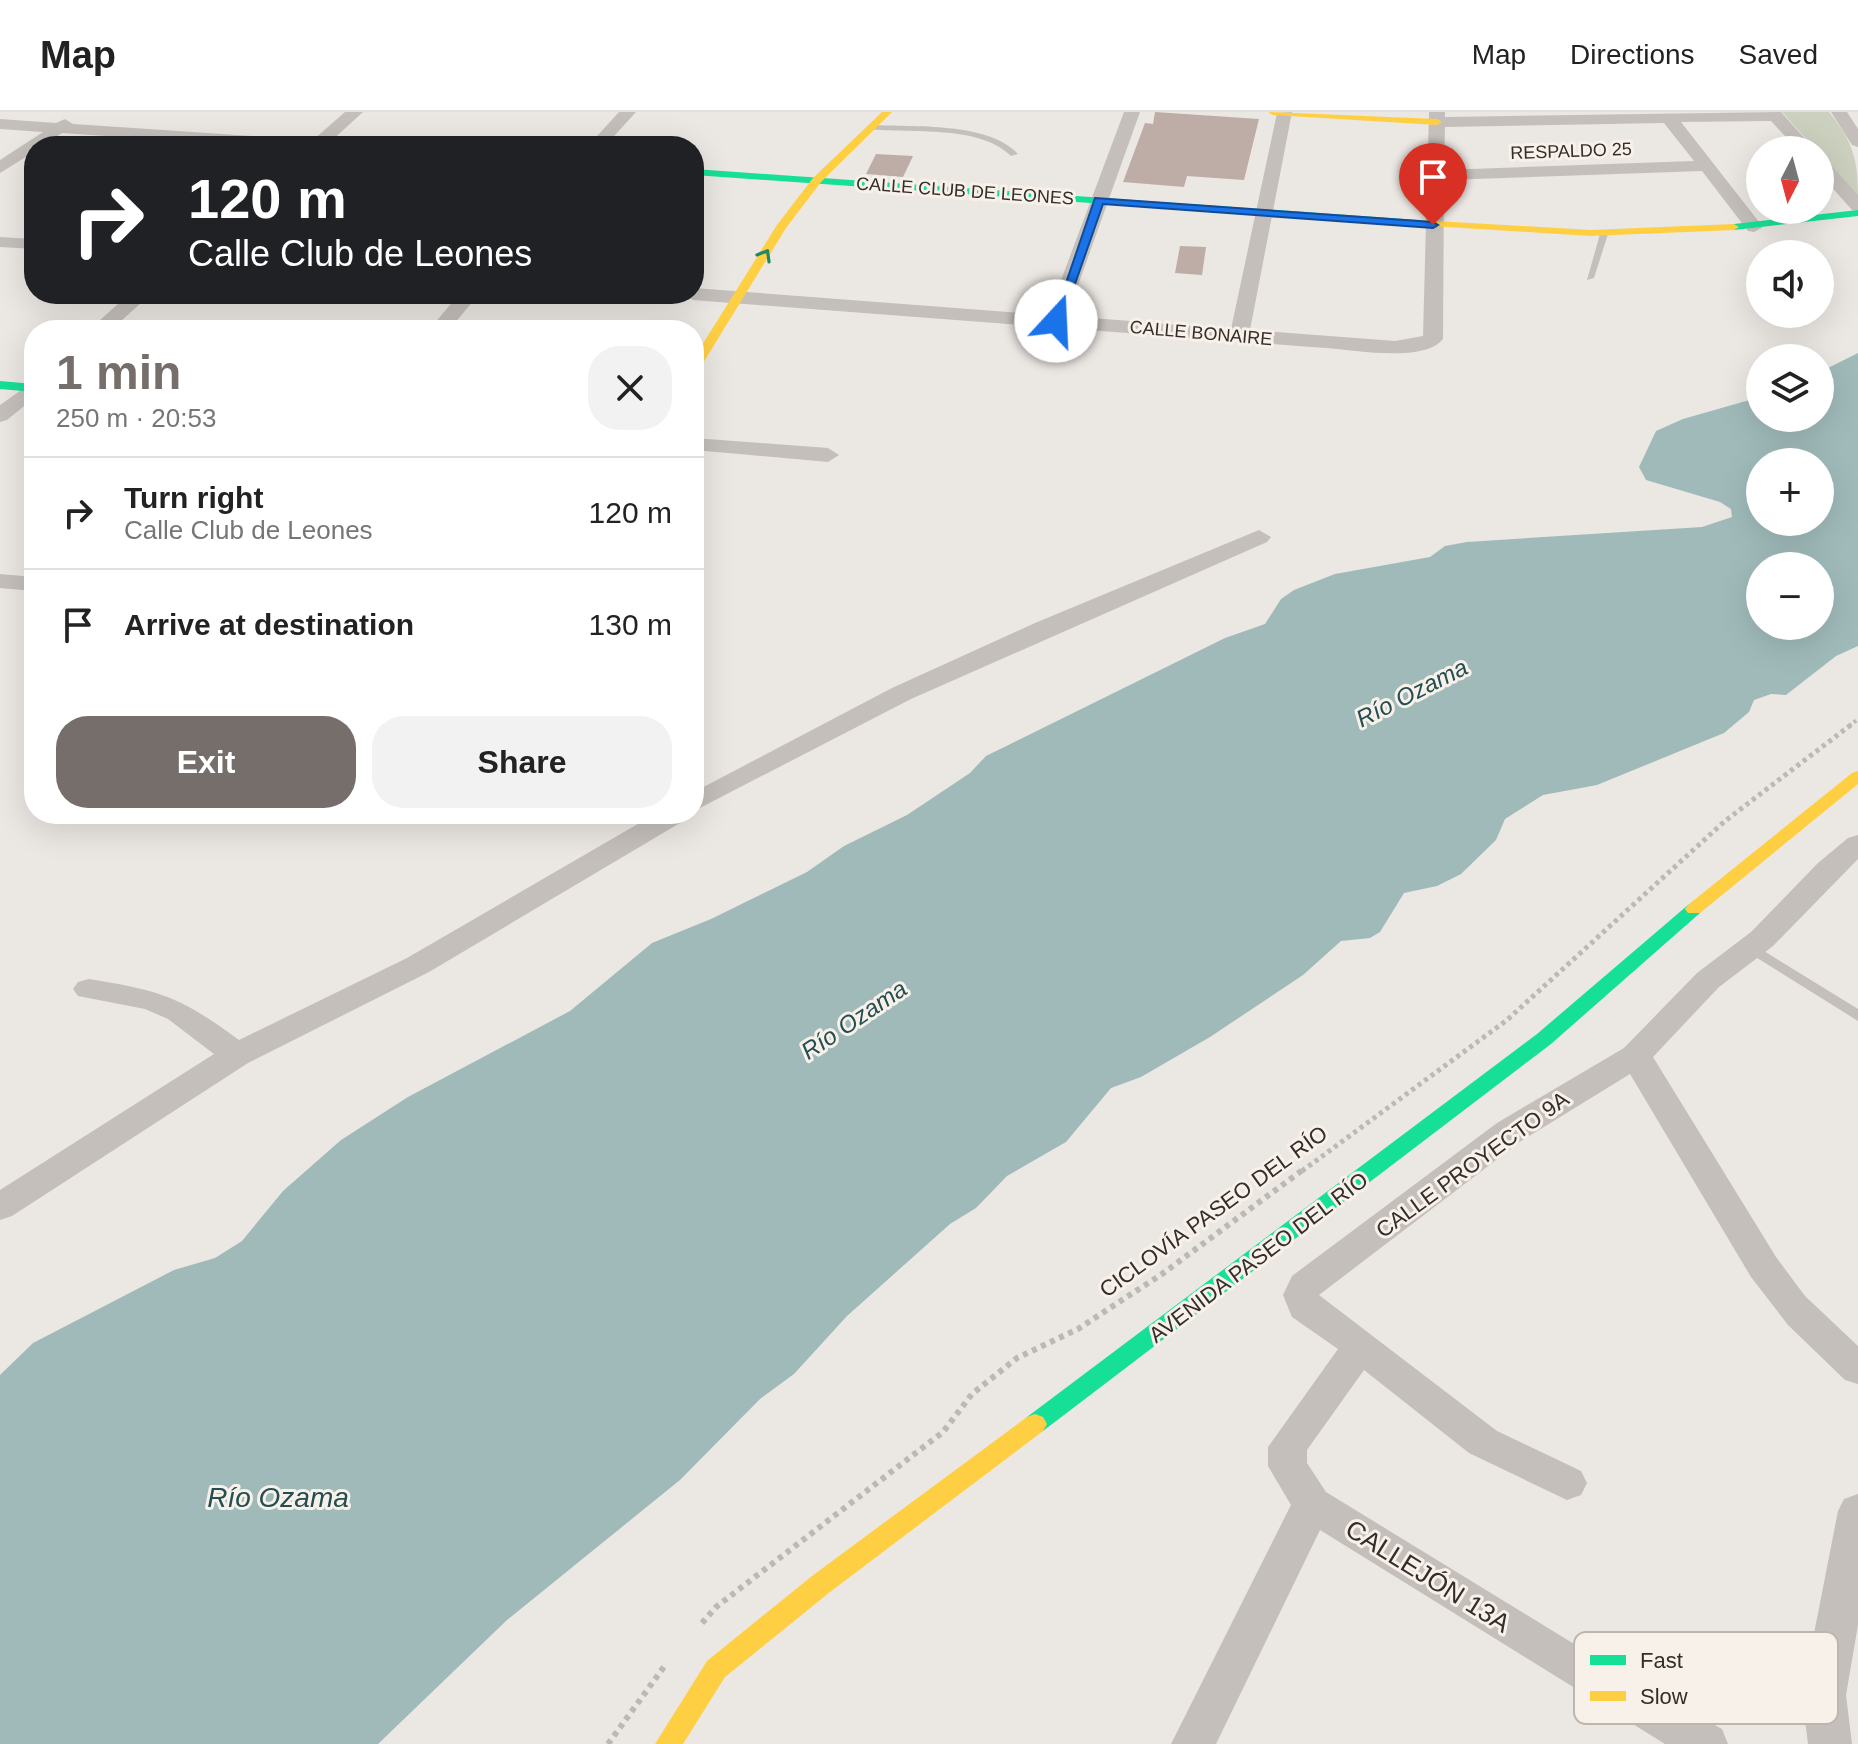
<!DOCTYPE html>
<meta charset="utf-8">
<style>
:root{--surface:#fff;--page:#f2f2f2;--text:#222;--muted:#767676;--line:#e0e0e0;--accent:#756e6a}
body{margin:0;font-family:Helvetica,sans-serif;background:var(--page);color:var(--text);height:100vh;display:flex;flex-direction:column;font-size:30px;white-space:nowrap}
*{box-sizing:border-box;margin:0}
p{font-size:26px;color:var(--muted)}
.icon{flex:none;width:44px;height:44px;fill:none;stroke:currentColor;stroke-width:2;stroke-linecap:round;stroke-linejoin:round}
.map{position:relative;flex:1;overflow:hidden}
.panel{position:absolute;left:24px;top:208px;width:680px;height:504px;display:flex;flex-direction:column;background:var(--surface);border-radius:32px;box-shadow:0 8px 32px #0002}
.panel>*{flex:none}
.banner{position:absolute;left:24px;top:24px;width:680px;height:168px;border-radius:32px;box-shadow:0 8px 32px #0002;background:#202124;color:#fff;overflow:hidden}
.needle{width:52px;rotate:186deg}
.buttons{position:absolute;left:1746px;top:24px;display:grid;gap:16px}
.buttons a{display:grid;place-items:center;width:88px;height:88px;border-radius:50%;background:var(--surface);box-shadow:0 8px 32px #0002;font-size:40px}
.pin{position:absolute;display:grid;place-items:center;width:68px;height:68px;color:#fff;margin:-82px -34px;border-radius:50% 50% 50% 0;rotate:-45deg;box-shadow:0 0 8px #0007}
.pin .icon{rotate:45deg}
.me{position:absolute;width:88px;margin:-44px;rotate:20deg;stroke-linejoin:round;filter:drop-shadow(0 0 6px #0008)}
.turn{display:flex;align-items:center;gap:28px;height:168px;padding:0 32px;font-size:36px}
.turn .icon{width:104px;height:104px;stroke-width:2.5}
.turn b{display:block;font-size:56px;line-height:68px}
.round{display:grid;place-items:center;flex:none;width:84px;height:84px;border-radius:32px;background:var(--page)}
.headline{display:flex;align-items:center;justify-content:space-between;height:136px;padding:0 32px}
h1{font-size:48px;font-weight:600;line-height:60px;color:var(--accent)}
.action{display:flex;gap:16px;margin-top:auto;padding:16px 32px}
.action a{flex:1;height:92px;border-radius:32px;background:var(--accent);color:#fff;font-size:32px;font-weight:600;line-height:92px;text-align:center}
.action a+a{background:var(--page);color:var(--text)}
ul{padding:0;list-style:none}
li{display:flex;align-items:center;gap:24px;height:112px;padding:0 32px;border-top:2px solid var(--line)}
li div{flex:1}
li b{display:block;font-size:30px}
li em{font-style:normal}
header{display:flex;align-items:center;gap:48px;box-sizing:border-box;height:112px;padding:0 40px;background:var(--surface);border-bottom:2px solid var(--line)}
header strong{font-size:38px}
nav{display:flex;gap:44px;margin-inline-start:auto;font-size:28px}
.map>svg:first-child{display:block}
</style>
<header>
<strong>Map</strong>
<nav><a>Map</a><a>Directions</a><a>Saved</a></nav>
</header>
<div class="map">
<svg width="1858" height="1632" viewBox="0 0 1858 1632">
<rect width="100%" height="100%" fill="#ebe7e2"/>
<path fill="#ccd0be" d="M1782,0H1829C1853,30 1858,47 1858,85L1820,43V38H1816Z"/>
<path fill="#a0baba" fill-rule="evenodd" d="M1858,241V534L1836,544L1786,583L1771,582L1754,588L1749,600L1724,621L1597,673L1543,683L1505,707L1496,728L1461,762L1437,774L1404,781L1380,820L1370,826L1341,829L1303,863L1210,925L1141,965L1111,976L1066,1030L1007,1064L976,1096L950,1112L847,1204L794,1262L760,1287L680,1368L507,1508L378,1632H0V1263L33,1231L174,1158L215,1146L242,1129L283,1079L341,1028L408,985L570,899L652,831L711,807L807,760L844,734L907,703L970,661L986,644L1225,526L1265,512L1281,487L1294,478L1335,462L1430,445L1445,434L1467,430L1702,415L1732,405L1731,397L1720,390L1646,368L1639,355L1656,319L1683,307L1760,285V306H1820V260ZM1760,350H1820V410H1760ZM1760,454H1820V514H1760Z"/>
<path fill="#bdada6" d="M1155,0L1259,7L1244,68L1187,64L1184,75L1123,70L1145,11L1153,12Z
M876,42L913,44L903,65L866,62Z
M1180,134L1206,135L1202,163L1175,161Z"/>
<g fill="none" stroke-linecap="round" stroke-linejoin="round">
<path stroke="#bdb8b4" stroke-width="4" stroke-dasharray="3 3" stroke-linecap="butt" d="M1849,614L1858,607"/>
<path stroke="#bdb8b4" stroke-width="5" stroke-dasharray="4 4" stroke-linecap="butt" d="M1302,1059L1507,908L1725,709L1852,612"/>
<path stroke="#bdb8b4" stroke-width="6" stroke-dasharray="5 5" stroke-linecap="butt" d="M702,1511L716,1495L943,1320L972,1282L1017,1246L1078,1217L1162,1162L1304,1057
M608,1632L666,1552"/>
<path fill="#c4bfbb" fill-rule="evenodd" d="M872,13C913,15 989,10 1018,42L1011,44C978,12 912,22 869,17L868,15Z
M1604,119L1608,122L1594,166L1587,168L1600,122Z
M1751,831L1858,897V909L1746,839L1744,836Z"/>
<path fill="#c4bfbb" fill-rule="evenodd" d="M345,0H363L329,31L331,34H251L62,21L43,34H34V40L0,61V48L43,20L0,17V7L56,11L65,7L73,12L313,28Z
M619,0H636L605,34H588Z
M1124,0H1140L1067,204L1231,217L1277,1L1292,0L1250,218L1395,229L1423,224L1429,0H1445V5L1781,0L1815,38H1798L1771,9L1681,10L1763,115L1754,120L1748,119L1702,59L1444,68L1443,227C1424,251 1355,238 1326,236C1115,220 904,204 693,188L683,182H694V176L1048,203ZM1664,11L1694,49L1444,58L1445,15Z
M1831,0H1847L1858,17V35L1852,33Z
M1820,47L1826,48L1858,83V99L1852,98L1820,62Z
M0,125L34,127V137L0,135Z
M129,182H151L111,218H89Z
M459,182H479L449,218H429Z
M34,269V286L7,308L0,310V293Z
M694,326L828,336L839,343L828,350L694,338Z
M1259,418L1271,425L1267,430L911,587L694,699V680L892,576L1035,511Z
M0,462L34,465V479L0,476Z
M655,702H689L685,708L429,860L248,951L12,1104L0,1108V1078L214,942L168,907L145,897L78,884L73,877L78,870L89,867C162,879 179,884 239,928L407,846Z
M1858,723V747L1773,834L1719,875L1653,945L1776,1145L1805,1184L1858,1234V1272L1845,1268L1788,1213L1751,1165L1630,962L1521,1029L1319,1183L1497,1319L1581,1359L1587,1371L1581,1383L1567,1388L1469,1341L1364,1258L1307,1338V1351L1326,1380L1646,1576L1722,1617L1728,1632H1665L1320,1418L1216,1632H1171L1291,1393L1268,1354V1335L1338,1237L1292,1205L1283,1183L1292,1164L1497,1011L1624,936L1697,861L1751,820L1818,751L1848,726Z
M1858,1382V1513L1846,1583L1852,1632H1808L1802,1583L1838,1399L1844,1387Z"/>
<path fill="#16e098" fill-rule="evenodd" d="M694,57L1419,108L1424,111L1419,114L694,63Z
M1858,98V104L1734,118L1729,115L1734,112Z
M0,269L34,272V280L0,277Z
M1694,791L1700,793L1703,797L1700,801L1551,932L1043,1319L1035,1322L1027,1319L1023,1312L1027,1305L1537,922L1688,793Z"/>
<path fill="#ffcf43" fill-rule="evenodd" d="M882,0H892L821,70L786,116L700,256L694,260V246L777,113L813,66Z
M1268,0L1437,7L1442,10L1437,13L1273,3Z
M1419,108L1591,118L1734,112L1739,115L1734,118L1591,124L1415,113L1414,111Z
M1858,659V672L1700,801H1688L1685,797L1688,793L1852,661Z
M1035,1302L1043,1305L1047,1312L1043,1319L830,1480L725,1565L683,1632H655L707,1549L812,1464L1027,1305Z"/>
</g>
<defs><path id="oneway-chevron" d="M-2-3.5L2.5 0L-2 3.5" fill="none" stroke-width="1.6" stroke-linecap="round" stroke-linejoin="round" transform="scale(2)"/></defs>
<use stroke="#268660" href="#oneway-chevron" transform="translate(765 143) rotate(-60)"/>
<path fill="#1a73e8" stroke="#114b97" stroke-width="2" d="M1095,86L1433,110L1438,113L1433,116L1103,92L1062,209L1052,212Z"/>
<g text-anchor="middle" stroke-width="6" stroke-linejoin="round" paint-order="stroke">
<g font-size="18" fill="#352d29" stroke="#f7f1ea">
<text transform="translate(1571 39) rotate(-2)" y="6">RESPALDO 25</text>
<text transform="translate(965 79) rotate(4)" y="6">CALLE CLUB DE LEONES</text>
<text transform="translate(1201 221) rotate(5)" y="6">CALLE BONAIRE</text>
</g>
<g font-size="22" fill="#352d29" stroke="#f7f1ea">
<text transform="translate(1472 1052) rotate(-36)" y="8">CALLE PROYECTO 9A</text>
<text transform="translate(1213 1099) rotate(-36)" y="8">CICLOVÍA PASEO DEL RÍO</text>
<text transform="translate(1258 1145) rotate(-37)" y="8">AVENIDA PASEO DEL RÍO</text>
</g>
<g font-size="24" font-style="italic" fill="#244e51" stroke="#f7f1ea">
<text transform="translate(1412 581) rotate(-27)" y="8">Río Ozama</text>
<text transform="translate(854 908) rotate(-34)" y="8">Río Ozama</text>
</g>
<g font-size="26" fill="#352d29" stroke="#f7f1ea">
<text transform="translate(1428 1464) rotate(32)" y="9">CALLEJÓN 13A</text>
</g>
<g font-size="28" font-style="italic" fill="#244e51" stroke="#f7f1ea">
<text x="278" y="1395">Río Ozama</text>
</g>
</g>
<rect x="1574" y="1520" width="264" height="92" rx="12" fill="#f7f1ea" stroke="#bdb6b0" stroke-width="2"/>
<rect x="1590" y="1543" width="36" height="10" fill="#16e098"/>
<rect x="1590" y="1579" width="36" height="10" fill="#ffcf43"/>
<g font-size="22" fill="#352d29">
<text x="1640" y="1556">Fast</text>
<text x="1640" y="1592">Slow</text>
</g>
</svg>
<div class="buttons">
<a><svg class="needle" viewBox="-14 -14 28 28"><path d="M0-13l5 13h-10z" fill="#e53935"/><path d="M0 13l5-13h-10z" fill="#767676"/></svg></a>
<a><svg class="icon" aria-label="sound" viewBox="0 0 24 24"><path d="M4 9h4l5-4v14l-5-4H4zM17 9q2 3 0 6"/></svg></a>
<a><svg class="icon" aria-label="layers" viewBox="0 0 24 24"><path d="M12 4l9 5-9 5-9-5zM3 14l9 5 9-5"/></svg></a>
<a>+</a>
<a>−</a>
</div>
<div class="pin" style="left:1433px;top:113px;background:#d93025"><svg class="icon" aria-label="arrive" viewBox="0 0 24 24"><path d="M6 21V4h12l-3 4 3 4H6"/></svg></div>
<svg class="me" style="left:1056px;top:209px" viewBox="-20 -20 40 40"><circle r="19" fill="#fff"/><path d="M0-13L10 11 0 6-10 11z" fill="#1a73e8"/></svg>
<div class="banner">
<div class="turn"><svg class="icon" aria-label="right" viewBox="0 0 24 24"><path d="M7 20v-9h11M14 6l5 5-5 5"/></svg><div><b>120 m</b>Calle Club de Leones</div></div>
</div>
<section class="panel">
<div class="headline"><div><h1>1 min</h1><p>250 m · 20:53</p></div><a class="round"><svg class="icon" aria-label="close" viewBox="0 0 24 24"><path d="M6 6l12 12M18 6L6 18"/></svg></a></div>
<ul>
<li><svg class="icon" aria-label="right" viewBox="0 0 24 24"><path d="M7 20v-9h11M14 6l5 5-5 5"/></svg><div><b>Turn right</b><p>Calle Club de Leones</p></div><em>120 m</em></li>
<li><svg class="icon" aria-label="arrive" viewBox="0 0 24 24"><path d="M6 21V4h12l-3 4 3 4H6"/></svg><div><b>Arrive at destination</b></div><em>130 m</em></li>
</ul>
<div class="action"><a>Exit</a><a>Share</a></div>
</section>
</div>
